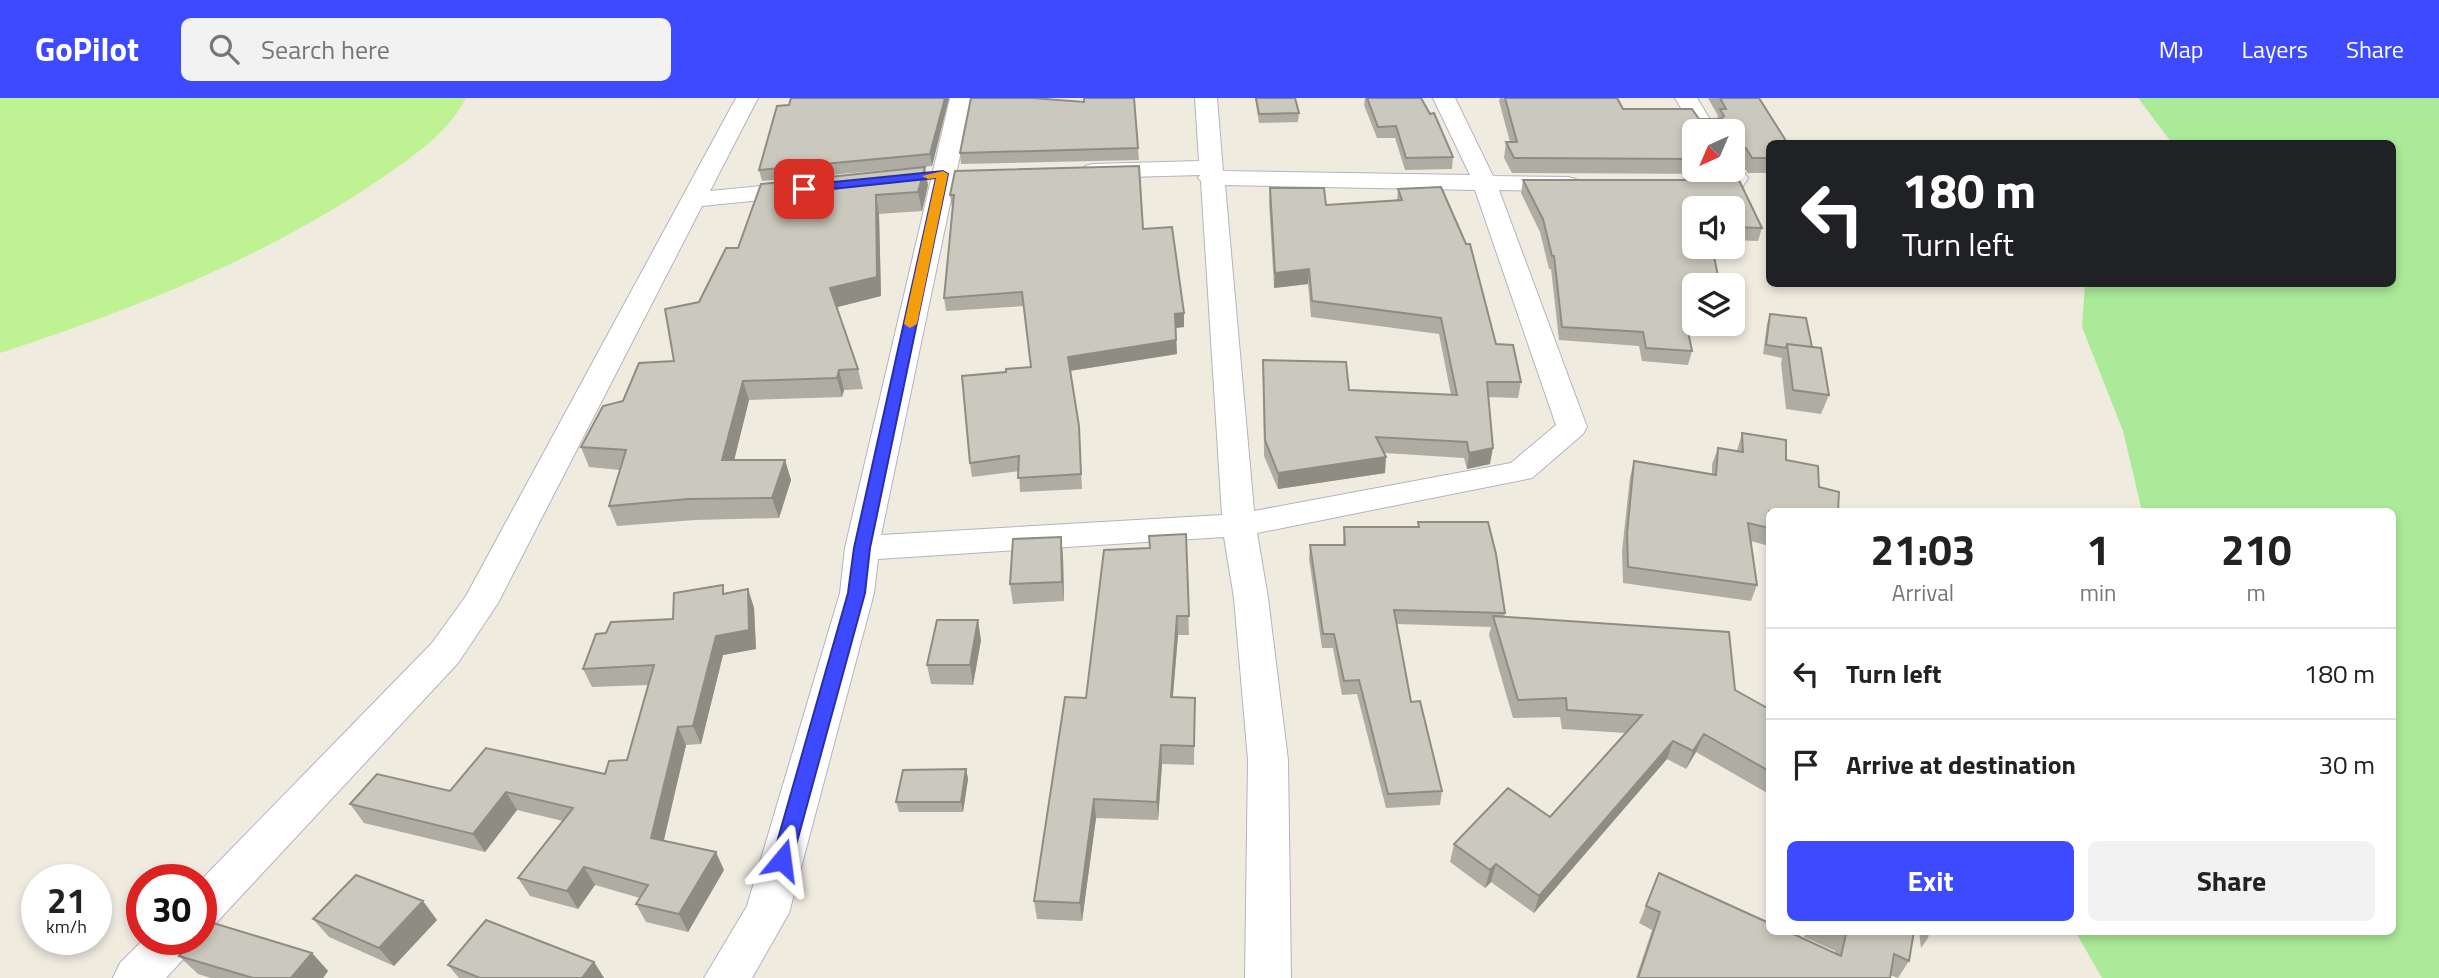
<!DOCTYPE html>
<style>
:root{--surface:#fff;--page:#f2f2f2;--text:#222;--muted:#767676;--line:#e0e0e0;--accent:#3d4aff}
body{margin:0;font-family:"Titillium Web",sans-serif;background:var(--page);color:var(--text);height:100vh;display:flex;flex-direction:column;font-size:26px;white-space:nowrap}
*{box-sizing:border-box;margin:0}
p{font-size:23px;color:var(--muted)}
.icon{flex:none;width:38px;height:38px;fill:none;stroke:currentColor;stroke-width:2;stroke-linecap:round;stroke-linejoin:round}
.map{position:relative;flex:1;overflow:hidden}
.panel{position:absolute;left:1766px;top:410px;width:630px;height:427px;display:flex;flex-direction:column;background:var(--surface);border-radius:10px;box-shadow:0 4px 10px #0003}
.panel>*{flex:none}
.hud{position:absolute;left:1766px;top:42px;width:630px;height:147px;border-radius:10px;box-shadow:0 4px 10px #0003;background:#202124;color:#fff;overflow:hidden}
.needle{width:46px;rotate:224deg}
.controls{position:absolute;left:1682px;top:21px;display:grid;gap:14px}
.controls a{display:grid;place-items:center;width:63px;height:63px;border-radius:10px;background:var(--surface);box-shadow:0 4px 10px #0003;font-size:35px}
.speed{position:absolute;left:21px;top:766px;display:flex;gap:14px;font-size:35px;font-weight:700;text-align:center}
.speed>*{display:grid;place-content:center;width:91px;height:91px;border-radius:50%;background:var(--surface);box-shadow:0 4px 10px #0003;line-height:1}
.speed small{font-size:18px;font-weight:400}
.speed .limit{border:10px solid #d22;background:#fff;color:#111}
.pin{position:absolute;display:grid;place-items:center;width:60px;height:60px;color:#fff;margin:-30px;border-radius:14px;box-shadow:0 4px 10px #0006}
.me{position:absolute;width:77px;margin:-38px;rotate:16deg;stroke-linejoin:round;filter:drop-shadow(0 0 5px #0008)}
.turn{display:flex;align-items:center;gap:24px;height:147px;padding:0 21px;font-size:32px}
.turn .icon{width:91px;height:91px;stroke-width:2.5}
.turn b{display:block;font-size:49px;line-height:60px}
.eta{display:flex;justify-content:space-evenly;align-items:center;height:119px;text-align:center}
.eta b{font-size:42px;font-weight:700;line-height:49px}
.button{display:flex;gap:14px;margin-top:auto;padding:14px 21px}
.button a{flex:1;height:80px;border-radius:10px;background:var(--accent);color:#fff;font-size:28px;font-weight:700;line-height:80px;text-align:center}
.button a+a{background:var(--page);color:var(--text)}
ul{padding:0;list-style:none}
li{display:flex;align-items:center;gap:21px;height:91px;padding:0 21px;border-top:2px solid var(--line)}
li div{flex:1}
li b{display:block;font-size:26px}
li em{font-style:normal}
header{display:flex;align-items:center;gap:42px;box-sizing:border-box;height:98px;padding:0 35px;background:var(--accent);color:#fff}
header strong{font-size:33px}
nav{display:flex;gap:38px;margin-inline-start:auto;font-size:24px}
.search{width:490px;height:63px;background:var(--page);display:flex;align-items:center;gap:18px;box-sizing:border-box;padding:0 24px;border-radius:10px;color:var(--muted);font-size:26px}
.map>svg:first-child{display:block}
</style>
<header>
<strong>GoPilot</strong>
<div class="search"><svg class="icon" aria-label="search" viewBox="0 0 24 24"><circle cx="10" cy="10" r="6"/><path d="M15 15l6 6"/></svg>Search here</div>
<nav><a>Map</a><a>Layers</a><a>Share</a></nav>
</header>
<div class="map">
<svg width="2439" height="880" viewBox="0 0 2439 880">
<rect width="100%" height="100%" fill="#f0ebdf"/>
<path fill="#aaea98" d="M2138,0H2439V880H2102L2075,833H2392V413H2142L2123,333L2082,229L2085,186H2392V46L2172,45Z"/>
<path fill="#bef293" d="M0,0H466C449,34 412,59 382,80C264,160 135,211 0,255Z"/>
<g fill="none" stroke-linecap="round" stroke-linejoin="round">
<g stroke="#b3b3c2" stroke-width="2">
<path id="minor" d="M736,0H758L710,93L802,84L810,86L814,91L810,96L802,98L702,108L498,505L458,565L216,825L201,830V782L432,545L466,498Z
M950,0H972L881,437L1222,417L1201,83L1198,80L1200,77L1093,80L1085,78L1081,73L1085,68L1093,66L1199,63L1195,0H1217L1223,73L1470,77L1433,0H1455L1493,78L1568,79L1576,81L1580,86L1576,91L1568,93L1499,92L1587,329L1583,336L1532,380L1257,435L1268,500L1288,662L1291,880H1245L1248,662L1234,500L1224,439L878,461L874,495L789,815L752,880H704L747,808L840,495L845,450ZM1225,87L1475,92L1556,327L1511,365L1254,413Z
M1675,0H1697L1717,33H1695Z
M1732,65L1739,67L1748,80L1741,91H1684L1680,86L1684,81L1724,79L1719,72H1732Z
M143,842H194L188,856L166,880H113L120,865Z"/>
</g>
<use href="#minor" fill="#fff" fill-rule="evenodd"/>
</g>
<path fill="#afada3" d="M949,0L932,68L762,83L759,72L789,7Z
M1255,0H1295L1299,15L1298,24L1259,25Z
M1365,0H1421L1453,59L1452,71L1405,72L1395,40H1377L1364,7Z
M1500,0L1623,11L1699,21H1717L1718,18L1708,0H1759L1769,46V75H1748L1741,66L1732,63V33H1694V72H1720L1719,76L1512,75L1504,60L1506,44H1510L1499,3Z
M1138,50L1139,62L961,66L960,55Z
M955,73L1143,131L1184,229L1176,230L1177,256L1070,273L1079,328L1082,391L1020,394L1019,373L972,379L970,365L1006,274L1031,269L1024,208L946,213L944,200L952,110L950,97Z
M1523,82H1739L1762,130L1758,143L1732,142V110H1694V149H1712L1720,187H1694V226H1726L1722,237L1688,234L1692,253L1688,267L1642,263L1639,248L1559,242L1551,171H1549L1540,134L1521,95Z
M761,86L928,87L922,113L879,116L881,198L836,209L858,271L863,291L844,292L842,299L749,302L734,362H785L791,382L779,420L695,422L617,428L609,408L620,372L589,369L581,349L623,303L674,263L699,204L738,150Z
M1270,90L1326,107L1397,102L1398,91L1496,246L1521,284L1518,300L1488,299L1490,366L1467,371L1464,360L1385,355V375L1278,391L1264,358L1263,262L1349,292L1451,297L1439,236L1311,219L1308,186L1274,190L1269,104Z
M1770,216L1812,249L1829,297L1821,316L1786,311L1781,265L1782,260L1763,256L1767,226Z
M1742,335L1769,413V448L1751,443L1757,487L1751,503L1623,485L1622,453L1630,379L1634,363L1712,376V366L1718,350L1737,353Z
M1418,424L1505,515L1504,519L1735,592L1769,611V696L1696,654L1686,671L1667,661L1534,815L1491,784L1485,790L1450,764L1454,746L1550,719L1626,635L1562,631L1560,619L1513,620L1489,537L1491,529L1397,526L1411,604L1442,693L1440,707L1386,710L1357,596L1342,597L1333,550H1322L1309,461L1310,447H1343L1344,429H1418Z
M1186,436L1189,537H1178L1173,599L1195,600L1194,667L1162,666L1158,722L1096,720L1082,823L1037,821L1034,803L1086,600L1150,450Z
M1063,459L1064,503L1013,506L1010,486Z
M748,491L754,510L756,551L723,557L701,646L686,647L664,742L724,772L688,834L646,824L636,806L640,800L595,787L578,811L530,798L518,780L563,723L517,712L485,754L364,725L350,706L450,693L605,676L627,662L648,587L592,589L583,571L606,535L673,521L726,495Z
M981,542L973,587L931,586L927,567Z
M966,671L968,681L963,714H899L896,704Z
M1659,775L1835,855V853L1804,839L1807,833H1914L1909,863L1898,880L1890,877V880H1636L1652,832L1639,825Z
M313,821L437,822L394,868L329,839Z
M1919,833H1930L1928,840L1921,850Z
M312,855L328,873L323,880H211L198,876L179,858Z
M594,864L604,880H459L448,867Z"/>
<path fill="#8e8d84" d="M945,0H949L932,68L930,56Z
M925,69L928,87L922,113L918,94Z
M876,97L879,116L881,198L834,210L830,190Z
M1309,171L1308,186L1274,190L1275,175Z
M1184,215V229L1175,230V216Z
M1176,242L1177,256L1069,273L1068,259Z
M839,272L844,292L842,299L837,280Z
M743,283L749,302L729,383L722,362Z
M1493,350L1490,366L1467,371L1469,355Z
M1386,359L1385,375L1278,391V375Z
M785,362L791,382L779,420L772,400Z
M1061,439L1063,459L1064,503L1062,484Z
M748,491L754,510L756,551L723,557L701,646L693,628L716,538Z
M1177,518L1178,537L1171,618V599Z
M978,522L981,542L973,587L970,567Z
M678,629L686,647L660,758L651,740Z
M1704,636L1696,654L1686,671L1693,653Z
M1673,643L1667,661L1534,815L1539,798Z
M1161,647L1162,666L1158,722L1157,704Z
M966,671L968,681L963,714L961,704Z
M506,694L517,712L485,754L473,736Z
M1094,701L1096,720L1082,823L1080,805Z
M716,754L724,772L688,834L679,816Z
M1496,766L1491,784L1485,790L1490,772Z
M584,769L595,787L578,811L567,793Z
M423,803L437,822L394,868L379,850Z
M312,855L328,873L323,880H291Z
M594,864L604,880H582Z"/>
<path fill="#cbc9bd" stroke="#8e8d84" stroke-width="2" d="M791,0H945L930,56L759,72L777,8L789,7Z
M971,0H1032L1084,4V0H1134L1138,50L960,55Z
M1256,0H1295L1299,15L1259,16Z
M1367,0H1421L1430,16L1434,15L1453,59L1406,60L1396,28L1378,29Z
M1505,0H1617L1623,11H1692L1699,21H1721L1724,18L1720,11H1726L1720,0H1759L1788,46H1769V60H1752L1746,50L1737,47L1734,54H1732V33H1694V61L1514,60L1506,44H1517Z
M1139,68L1143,131L1172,129L1184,215L1175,216L1176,242L1068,259L1079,328L1081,376L1018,380L1019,358L970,365L962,278L1006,274V271L1031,269L1022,194L944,200L954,97H950L955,73Z
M925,69L918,94L876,97L877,179L830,190L858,271L839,272L837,280L743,283L722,362H785L772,400L688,401L609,408L626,352L581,349L603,308L623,303L639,265L674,263L665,211L699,204L726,150H738L761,86Z
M1523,82H1739L1762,130L1732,129V110H1694V149H1712L1720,187H1694V220L1685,219L1692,253L1646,250L1643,234L1562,229L1554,158H1552L1543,121Z
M1441,89L1466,146H1470L1496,246L1513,247L1521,284H1487L1493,350L1469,355L1467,344L1376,339L1386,359L1278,375L1265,342L1263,262L1346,264L1349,292L1457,297L1441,220L1312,203L1309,171L1275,175L1270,90H1324L1326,107L1402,102L1398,91Z
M1770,216L1806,220L1812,249L1787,246L1786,250L1766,247Z
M1787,246L1821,250L1829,297L1793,292Z
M1742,335L1786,342V362L1818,368L1819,389L1839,394L1838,413H1769V430L1748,425L1757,487L1628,469L1627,436L1634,363L1716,377L1718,350L1743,354Z
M1418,424H1488L1496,456L1505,515L1394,512L1411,604L1420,603L1442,693L1388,696L1359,582L1344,583L1334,536H1323L1310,447H1345L1344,429H1419Z
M1186,436L1189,518H1177L1171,599L1195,600L1194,648L1161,647L1157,704L1094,701L1080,805L1034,803L1065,599L1086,600L1104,452L1150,450L1149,438Z
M1061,439L1062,484L1010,486L1013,441Z
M723,487V496L748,491L749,532L716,538L693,628L678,629L651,740L716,754L679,816L636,806L648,787L584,769L567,793L518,780L573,710L506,694L473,736L350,706L377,676L450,693L486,650L605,676L609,663L627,662L654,567L583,571L596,536L606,535L611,524L673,521L674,495Z
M1493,518L1729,534L1735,592L1769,611V673L1704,636L1693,653L1673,643L1539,798L1496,766L1490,772L1454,746L1508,690L1550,719L1642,617L1567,612L1566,600L1518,602Z
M937,522H978L970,567H927Z
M966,671L961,704H896L903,672Z
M1659,775L1769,825V833H1787L1841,858L1846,836L1840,833H1914L1909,863L1894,856L1890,880H1638L1660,814L1646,808Z
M356,777L423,803L379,850L313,821Z
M486,822L594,864L582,880H480L448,867Z
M210,824L312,855L291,880H253L179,858L194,842H201V834Z"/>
<path fill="#3d4aff" stroke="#2830a6" stroke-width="2" d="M943,73L948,76L870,450L865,495L792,762L789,768L782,771L775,768L772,762L848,495L854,450L936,80L804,94L798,91L804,87Z"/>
<path fill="#f59e0b" d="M943,73L948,76L917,226L910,230L904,226L936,80L928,81L922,78Z"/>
</svg>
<div class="controls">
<a><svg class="needle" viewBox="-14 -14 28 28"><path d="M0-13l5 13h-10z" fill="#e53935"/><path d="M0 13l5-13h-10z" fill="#767676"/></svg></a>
<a><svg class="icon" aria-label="sound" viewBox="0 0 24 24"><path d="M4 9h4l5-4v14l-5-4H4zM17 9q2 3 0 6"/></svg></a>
<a><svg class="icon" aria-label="layers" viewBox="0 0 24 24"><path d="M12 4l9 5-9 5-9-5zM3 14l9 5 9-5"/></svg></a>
</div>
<div class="speed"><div>21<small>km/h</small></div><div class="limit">30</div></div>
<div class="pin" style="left:804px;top:91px;background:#d93025"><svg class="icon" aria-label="arrive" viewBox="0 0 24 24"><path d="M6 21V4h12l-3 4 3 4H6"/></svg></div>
<svg class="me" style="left:782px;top:762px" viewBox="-20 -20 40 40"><path d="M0-17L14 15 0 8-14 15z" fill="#3d4aff" stroke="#fff" stroke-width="4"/></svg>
<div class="hud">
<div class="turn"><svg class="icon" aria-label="left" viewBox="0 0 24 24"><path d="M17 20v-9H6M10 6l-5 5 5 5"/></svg><div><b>180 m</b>Turn left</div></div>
</div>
<section class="panel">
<div class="eta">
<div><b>21:03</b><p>Arrival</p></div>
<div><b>1</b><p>min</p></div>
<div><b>210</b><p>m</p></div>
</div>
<ul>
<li><svg class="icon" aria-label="left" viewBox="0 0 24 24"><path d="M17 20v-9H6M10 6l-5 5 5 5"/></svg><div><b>Turn left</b></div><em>180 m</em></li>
<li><svg class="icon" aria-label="arrive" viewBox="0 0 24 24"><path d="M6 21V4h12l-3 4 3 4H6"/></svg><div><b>Arrive at destination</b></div><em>30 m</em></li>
</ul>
<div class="button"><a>Exit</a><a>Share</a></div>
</section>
</div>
